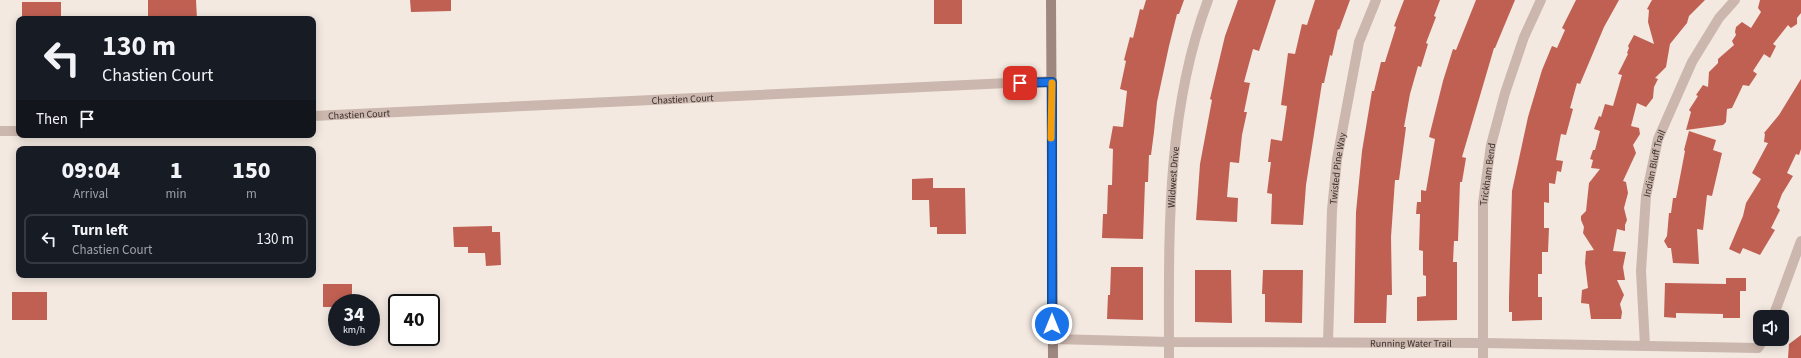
<!DOCTYPE html>
<style>
:root{--surface:#171b24;--page:#20242c;--text:#f1f3f6;--muted:#9ea1a6;--line:#363941}
body{margin:0;font-family:"Source Sans 3",sans-serif;background:var(--page);color:var(--text);height:100vh;display:flex;flex-direction:column;font-size:15px;white-space:nowrap}
*{box-sizing:border-box;margin:0}
p{font-size:13px;color:var(--muted)}
.icon{flex:none;width:22px;height:22px;fill:none;stroke:currentColor;stroke-width:2;stroke-linecap:round;stroke-linejoin:round}
.map{position:relative;flex:1;overflow:hidden}
.panel{position:absolute;left:16px;top:146px;width:300px;height:132px;display:flex;flex-direction:column;background:var(--surface);border-radius:8px;box-shadow:0 2px 10px #0003}
.panel>*{flex:none}
.banner{position:absolute;left:16px;top:16px;width:300px;height:122px;border-radius:8px;box-shadow:0 2px 10px #0003;background:#171b24;color:var(--text);overflow:hidden}
.fabs{position:absolute;left:1753px;top:310px;display:grid;gap:8px}
.fabs a{display:grid;place-items:center;width:36px;height:36px;border-radius:8px;background:var(--surface);box-shadow:0 2px 10px #0003;font-size:20px}
.speed{position:absolute;left:328px;top:294px;display:flex;gap:8px;font-size:20px;font-weight:700;text-align:center}
.speed>*{display:grid;place-content:center;width:52px;height:52px;border-radius:50%;background:var(--surface);box-shadow:0 2px 10px #0003;line-height:1}
.speed small{font-size:10px;font-weight:400}
.speed .limit{border:2px solid #111;border-radius:6px;background:#fff;color:#111}
.pin{position:absolute;display:grid;place-items:center;width:34px;height:34px;color:#fff;margin:-17px;border-radius:8px;box-shadow:0 2px 6px #0006}
.me{position:absolute;width:44px;margin:-22px;rotate:0deg;stroke-linejoin:round;filter:drop-shadow(0 0 3px #0008)}
.turn{display:flex;align-items:center;gap:14px;height:84px;padding:0 20px;font-size:18px}
.turn .icon{width:52px;height:52px;stroke-width:2.5}
.turn b{display:block;font-size:28px;line-height:34px}
.then{display:flex;align-items:center;height:38px;padding:0 20px;background:#0003;gap:8px;font-size:15px}
.eta{display:flex;justify-content:space-evenly;align-items:center;height:68px;text-align:center}
.eta b{font-size:24px;font-weight:800;line-height:28px}
ul{padding:0;list-style:none}
li{display:flex;align-items:center;gap:12px;height:50px;margin:0 8px 6px;padding:0 12px;border:2px solid var(--line);border-radius:8px}
li div{flex:1}
li b{display:block;font-size:15px}
li em{font-style:normal}
.map>svg:first-child{display:block}
</style>
<div class="map">
<svg width="1801" height="358" viewBox="0 0 1801 358">
<rect width="100%" height="100%" fill="#f3e9e1"/>
<path fill="#c06052" d="M148,0H196L197,19H148Z
M410,0H451V11L411,12Z
M934,0H962V24H934Z
M1146,0H1184L1179,14H1177L1169,46L1157,102L1154,132L1151,155H1149L1148,182H1145L1143,239L1102,238L1103,214H1107L1108,185H1112L1113,149L1109,148L1113,126L1123,127L1127,91L1120,89L1126,61L1124,60L1130,37L1133,38L1140,9L1143,10Z
M1238,0H1276L1259,51L1253,49L1244,82L1250,83L1244,112H1247L1242,135L1239,163L1230,162L1227,197L1238,198L1237,222L1196,220L1200,164L1212,100L1210,99L1225,36Z
M1315,0H1350L1339,30L1338,29L1332,56L1330,55L1324,83H1322L1306,185L1303,225L1271,224L1272,194L1267,193L1271,162H1268L1271,139L1282,141L1287,106L1281,105L1288,53L1295,54L1302,24L1307,25Z
M1404,0H1440L1434,16L1436,17L1426,43L1428,44L1421,67L1418,66L1410,94L1404,127H1406L1399,180H1395L1391,237L1392,295H1387L1386,323H1354L1356,212L1362,151L1372,91H1374L1381,62H1385L1396,27L1394,26Z
M1476,0H1515L1495,48H1494L1462,157L1466,158L1462,182H1460L1458,241H1454L1453,262H1457V320L1417,321V297L1426,296V276L1423,275V251L1419,250L1420,214H1416L1417,202H1421V190L1426,191L1435,139L1429,137L1443,81L1453,49L1456,50Z
M1576,0H1619L1604,27L1580,84L1577,83L1570,108L1573,109L1566,135L1561,134L1556,160L1563,161L1561,172L1557,171L1555,184L1549,183V203L1544,202V228H1549L1548,252H1542V274H1538V297H1542V320L1512,321V312H1509V297L1512,191L1528,117L1542,70L1552,46L1557,48L1565,30L1562,28Z
M1652,0H1705L1689,16L1687,23L1670,44L1666,67L1655,78L1658,79L1654,87L1653,98L1646,107L1637,103L1631,126L1639,128L1640,134L1633,145L1636,153L1623,181L1626,182L1628,193L1624,208L1627,220L1625,225V231L1617,229L1613,251L1626,252L1623,267L1625,280H1617L1624,295L1620,304L1622,312L1621,319H1591L1589,304L1581,303L1582,290L1588,288L1585,263L1586,251L1594,250L1583,233L1584,227L1581,220V216L1586,211L1589,183L1600,169L1591,168L1593,160L1590,159L1593,150H1595L1600,131L1594,129L1599,116L1601,117L1605,104L1613,106L1622,75L1618,74L1628,54L1627,53L1629,48L1628,46L1634,35L1654,44L1648,22L1649,10L1647,9Z
M1760,0H1801V13L1797,18V24L1791,28L1788,25L1773,44L1776,46L1770,58L1764,54L1753,71L1757,74L1749,86L1743,85L1732,108L1727,109L1726,122L1723,125L1686,130L1691,112L1689,110L1698,96L1696,95L1703,85L1708,87L1709,72L1718,63V59L1734,45L1732,41L1736,35L1735,32L1736,27L1742,22L1751,28L1761,12L1758,8Z
M22,2H61V19H22Z
M1801,79V149L1799,155L1796,154L1787,173L1793,176L1782,194L1777,207L1780,210L1771,228L1775,230L1760,255L1743,248L1740,254L1729,249L1743,216L1746,203L1761,179L1752,173L1768,143L1764,142L1765,134L1764,133L1779,115Z
M1689,131L1716,140L1713,150L1722,153L1712,196L1707,195L1703,230L1697,229L1699,264L1673,263L1671,248H1668L1664,241L1667,236L1669,213H1671L1673,198H1676L1685,151L1684,150Z
M933,178V188H965L966,234H937V227H930L929,200H912V179Z
M492,226V232H500L501,265L486,266L485,253H468V247H454L453,227Z
M1111,267H1143V320L1107,319L1108,295H1110Z
M1195,270H1231L1232,323L1195,322Z
M1263,270H1303L1302,323L1265,322V294H1262Z
M1726,278H1746V291H1740V318H1723V314L1676,313V318L1664,317L1665,283L1726,284Z
M323,284H352V303H337V307H323Z
M12,292H47V320H12Z
M1801,335V358H1788L1789,344Z"/>
<g fill="none" stroke-linecap="round" stroke-linejoin="round">
<g stroke="#cbb7ad" stroke-width="10">
<path id="s1" d="M313,116L1052,81"/>
<path d="M0,131H19"/>
<path d="M1773,317L1801,241"/>
<path id="s2" d="M1053,339L1169,342L1483,343L1758,348L1764,339"/>
<path id="s3" d="M1328,342L1332,210L1337,159L1359,42L1376,0"/>
<path id="s4" d="M1645,346L1641,271L1646,196L1658,139L1692,62L1719,18L1735,0"/>
<path id="s5" d="M1169,358C1169,238 1165,114 1208,0"/>
<path id="s6" d="M1483,358V203L1491,145L1505,93L1524,37L1541,0"/>
</g>
<path stroke="#9e877f" stroke-width="10" d="M1051,0L1053,358"/>
</g>
<g fill="none" stroke-linecap="round" stroke-linejoin="round">
<g stroke="#114b97" stroke-width="10">
<path id="route" d="M1020,83L1052,82V324"/>
</g>
<use href="#route" stroke="#1a73e8" stroke-width="7"/>
<path stroke="#f59e0b" stroke-width="7" d="M1051,138L1052,83"/>
</g>
<g text-anchor="middle" stroke-width="4" stroke-linejoin="round" paint-order="stroke">
<g font-size="10" fill="#392e2c" stroke="#faf3ee">
<text dy="4" stroke="none"><textPath href="#s1" startOffset="370">Chastien Court</textPath></text>
<text dy="4" stroke="none"><textPath href="#s1" startOffset="46">Chastien Court</textPath></text>
<text dy="4" stroke="none"><textPath href="#s4" startOffset="184">Indian Bluff Trail</textPath></text>
<text dy="4" stroke="none"><textPath href="#s3" startOffset="174">Twisted Pine Way</textPath></text>
<text dy="4" stroke="none"><textPath href="#s6" startOffset="184">Trickham Bend</textPath></text>
<text dy="4" stroke="none"><textPath href="#s5" startOffset="181">Wildwest Drive</textPath></text>
<text dy="4" stroke="none"><textPath href="#s2" startOffset="358">Running Water Trail</textPath></text>
</g>
</g>
</svg>
<div class="fabs">
<a><svg class="icon" aria-label="sound" viewBox="0 0 24 24"><path d="M4 9h4l5-4v14l-5-4H4zM17 9q2 3 0 6"/></svg></a>
</div>
<div class="speed"><div>34<small>km/h</small></div><div class="limit">40</div></div>
<div class="pin" style="left:1020px;top:83px;background:#d93025"><svg class="icon" aria-label="arrive" viewBox="0 0 24 24"><path d="M6 21V4h12l-3 4 3 4H6"/></svg></div>
<svg class="me" style="left:1052px;top:324px" viewBox="-20 -20 40 40"><circle r="17" fill="#1a73e8" stroke="#fff" stroke-width="3"/><path d="M0-11L8 9 0 5-8 9z" fill="#fff"/></svg>
<div class="banner">
<div class="turn"><svg class="icon" aria-label="left" viewBox="0 0 24 24"><path d="M17 20v-9H6M10 6l-5 5 5 5"/></svg><div><b>130 m</b>Chastien Court</div></div>
<div class="then">Then<svg class="icon" aria-label="arrive" viewBox="0 0 24 24"><path d="M6 21V4h12l-3 4 3 4H6"/></svg></div>
</div>
<section class="panel">
<div class="eta">
<div><b>09:04</b><p>Arrival</p></div>
<div><b>1</b><p>min</p></div>
<div><b>150</b><p>m</p></div>
</div>
<ul>
<li><svg class="icon" aria-label="left" viewBox="0 0 24 24"><path d="M17 20v-9H6M10 6l-5 5 5 5"/></svg><div><b>Turn left</b><p>Chastien Court</p></div><em>130 m</em></li>
</ul>
</section>
</div>
